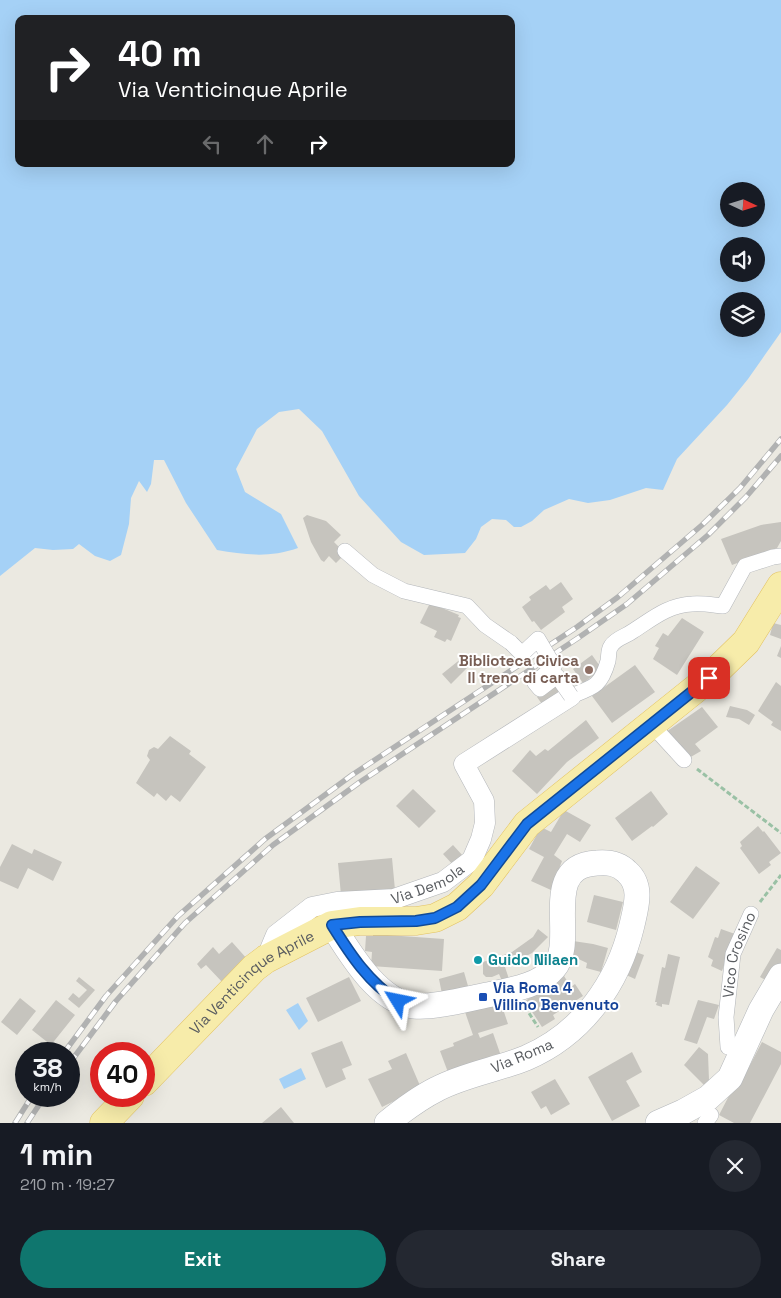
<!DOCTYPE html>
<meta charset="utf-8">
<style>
:root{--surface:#171b24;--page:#242831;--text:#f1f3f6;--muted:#9ea1a6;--accent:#0f766e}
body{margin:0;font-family:"Space Grotesk",sans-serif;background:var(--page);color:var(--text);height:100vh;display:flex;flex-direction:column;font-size:19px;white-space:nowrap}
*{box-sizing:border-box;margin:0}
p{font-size:16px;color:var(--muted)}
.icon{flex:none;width:28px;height:28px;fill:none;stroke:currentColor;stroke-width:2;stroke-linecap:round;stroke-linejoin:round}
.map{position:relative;height:1123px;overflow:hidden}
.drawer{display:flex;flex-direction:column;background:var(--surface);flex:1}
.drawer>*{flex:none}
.guide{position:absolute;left:15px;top:15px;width:500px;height:152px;border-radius:10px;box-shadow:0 5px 20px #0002;background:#202124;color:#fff;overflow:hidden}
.needle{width:32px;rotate:94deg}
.tools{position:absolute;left:720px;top:182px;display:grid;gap:10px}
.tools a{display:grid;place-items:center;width:45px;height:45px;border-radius:50%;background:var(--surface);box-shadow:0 5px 20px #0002;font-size:25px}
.speed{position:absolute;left:15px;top:1042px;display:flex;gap:10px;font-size:25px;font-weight:700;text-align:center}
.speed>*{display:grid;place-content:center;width:65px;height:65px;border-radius:50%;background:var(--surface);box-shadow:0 5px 20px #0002;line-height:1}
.speed small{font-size:12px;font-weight:400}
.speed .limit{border:8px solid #d22;background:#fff;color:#111}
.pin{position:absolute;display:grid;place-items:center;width:42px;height:42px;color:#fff;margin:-21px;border-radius:10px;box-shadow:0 2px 8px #0006}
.me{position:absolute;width:55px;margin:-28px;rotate:305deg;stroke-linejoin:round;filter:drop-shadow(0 0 4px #0008)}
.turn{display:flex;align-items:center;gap:18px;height:105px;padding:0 20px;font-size:22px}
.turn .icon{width:65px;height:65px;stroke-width:2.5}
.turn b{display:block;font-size:35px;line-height:42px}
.lanes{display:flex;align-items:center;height:48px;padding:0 20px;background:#0003;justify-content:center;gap:25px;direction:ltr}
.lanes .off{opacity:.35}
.round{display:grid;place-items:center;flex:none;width:52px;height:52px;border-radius:26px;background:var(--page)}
.summary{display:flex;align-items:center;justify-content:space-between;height:85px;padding:0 20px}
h1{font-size:30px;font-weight:700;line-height:38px}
.primary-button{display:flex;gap:10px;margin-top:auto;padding:10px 20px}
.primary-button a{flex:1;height:58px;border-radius:30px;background:var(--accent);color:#fff;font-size:20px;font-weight:700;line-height:58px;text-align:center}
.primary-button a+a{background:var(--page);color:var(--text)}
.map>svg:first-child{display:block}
</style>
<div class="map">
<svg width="781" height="1123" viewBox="0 0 781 1123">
<rect width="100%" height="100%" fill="#ebe9e1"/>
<path fill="#a5d1f6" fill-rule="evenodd" d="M0,0H781V332L748,379L727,405L677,459L663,490L646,488L610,500L588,503L569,499L544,510L532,521L521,527H514L506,520L492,519L481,527L476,539L465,553L424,555L401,542L359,496L322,431L299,409L279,412L257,429L236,469L245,492L281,514L298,548C269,558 246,555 217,550L186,503L164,460H154L151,484L147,492L139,481L131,498L129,524L121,555L110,561L95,556L79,544L73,549L53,550L35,548L0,576ZM19,19H511V164H19ZM729,191H756V219H729ZM729,246H756V274H729ZM729,301H756V329H729Z
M298,1003L308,1021L299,1030L286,1010Z
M301,1068L306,1079L284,1089L279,1079Z"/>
<path fill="#c6c4be" d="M307,515L326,521L341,535L334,542L339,547L338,549L344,555L336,563L329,556L324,562L321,560L311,542L303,518Z
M781,522V541L777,548L732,565L721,539L761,525Z
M561,582L573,599L562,607L565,612L541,630L534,621L532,622L522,607L531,600L529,597L546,585L550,590Z
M430,603L459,615L458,617L461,618L451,641L447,639L445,642L434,637L437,631L420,623Z
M682,618L704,632L677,675L653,659L659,648L655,646L663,633L668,636Z
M773,623L781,625V639L770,635Z
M781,646V658L777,656Z
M592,655L602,669L583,683L573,669Z
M462,658L469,666L451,684L442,674Z
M635,665L655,692L612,723L592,696Z
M776,682L781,686V731L771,725L773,722L758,711Z
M555,686L560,693L544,707L537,697Z
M730,706L747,710L755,715L749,725L739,719L726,717Z
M702,707L718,727L695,744L701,751L689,758L666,732Z
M586,720L599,738L567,762L537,794L512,771L530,750L536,756L545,749L548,751Z
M170,736L191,751L189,754L206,767L180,802L171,795L166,801L157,793L154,797L136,783L150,760L147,756L149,750L154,747L158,749Z
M413,789L436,811L419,828L396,806Z
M651,791L668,814L653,827L652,826L632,841L615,818Z
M564,810L591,825L580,842L567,834L554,855L562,861L551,890L531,881L544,857L529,849L541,827L551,832Z
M758,826L763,832L764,831L781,853L769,862L771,865L759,874L740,848L742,846L740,842Z
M12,844L32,854L34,849L62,862L53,881L28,868L18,889L0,881V867Z
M453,845L464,857L454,866L443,854Z
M392,858L395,890L341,895L338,863Z
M696,866L720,883L693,919L670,902Z
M594,895L623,902L616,930L587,922Z
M538,929L548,937L532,953L505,967L509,979L502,981L499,974L492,977H486L483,974V962L512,952L533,937Z
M721,929L735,934L722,971L711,966L713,960L708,957L715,937L718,938Z
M373,934L444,939L442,971L371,966L372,952L365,951L366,936H373Z
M573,941L593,944L608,948L601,972L586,968L587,963L570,955Z
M232,942L248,960L223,983L206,965L201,969L197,964L213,947L219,954Z
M777,948L781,950V968L769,982L760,977Z
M633,951L644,955L635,979L624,974Z
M668,954L680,957L669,1005L662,1004V1007L656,1005L657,1002H655L662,967L665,968Z
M464,972L470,993L443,999L439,979Z
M564,976L571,987L575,984L583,996L553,1015L555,1019L542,1027L525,1001Z
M79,977L95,990L79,1008L68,999L73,993L79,998L87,990L76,981Z
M349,977L361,1001L318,1022L306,998Z
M20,998L36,1011L17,1035L1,1022Z
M56,1000L75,1015L51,1045L32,1030Z
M698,1000L719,1005L714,1019L707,1017L697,1044L684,1040Z
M501,1003L508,1024L478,1033L480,1038L493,1033L501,1056L449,1075L440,1051L454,1046L453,1043L473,1035L465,1012Z
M342,1041L352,1065L342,1069L346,1079L326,1088L311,1053Z
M762,1042L781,1052V1064L750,1123H734L719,1115L745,1065L749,1067Z
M699,1047L708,1054L709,1080L707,1088L684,1065Z
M632,1052L642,1072L626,1081L640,1106L612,1121L588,1077Z
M406,1053L421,1088L382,1107L368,1079L392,1069L388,1061Z
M555,1079L570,1104L551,1115L546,1106L541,1109L531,1092Z
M281,1107L294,1123H262Z"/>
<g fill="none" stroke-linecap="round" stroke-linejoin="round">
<g stroke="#b3b6ba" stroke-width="16">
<g id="pedestrian">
<path d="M345,551L373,575L404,591L467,606L485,625L511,643"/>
<path d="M571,696C594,687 601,686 608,661C609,656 608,650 611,646C616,638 625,637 633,631C652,619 668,605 692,604C702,603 713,605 723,606L745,566L773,557L781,556"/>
<path d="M651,724L684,760"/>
<path id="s1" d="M728,1047L726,1017L733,954L751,914"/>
<path d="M705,1123L711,1115"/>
</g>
</g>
<g stroke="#b3b6ba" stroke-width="21">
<g id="minor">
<path id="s2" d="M266,959L276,935L312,907L337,902L394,899L443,882L472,860L481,839L485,823L484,801L464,764L571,696"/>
</g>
</g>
<g stroke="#b3b6ba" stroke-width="26">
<path id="tertiary" d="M332,925C350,953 377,1001 414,1006C434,1008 467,999 487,995C510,990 538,987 554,968C578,941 538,866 597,863C608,862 618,863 627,872C643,886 636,907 632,925C618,984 582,1034 526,1058C499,1069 463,1075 437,1089C419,1098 403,1110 387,1123
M658,1123L683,1112L708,1098L730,1078L761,1010L781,976"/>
</g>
<g stroke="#e3c261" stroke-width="29">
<g id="primary">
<path id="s3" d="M144,1082L254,968L266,959L332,925L360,921H416L435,918L457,907L481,885L527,824L709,678L746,642L781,586"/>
<path d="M104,1123L130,1096"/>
</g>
</g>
<path stroke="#9ac1a5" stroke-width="3" stroke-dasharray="5 2.5" stroke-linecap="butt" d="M697,769L781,833
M760,902L781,875
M525,1007L538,1027"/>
<use href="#pedestrian" stroke="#fff" stroke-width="15"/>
<use href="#minor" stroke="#fff" stroke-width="20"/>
<use href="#tertiary" stroke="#fff" stroke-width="25"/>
<use href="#primary" stroke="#f7ecaa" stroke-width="28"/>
<g stroke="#b1b2b2" stroke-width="5.5">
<path id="rail" d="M63,1054L106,996L178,916L265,839L352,775L577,627L618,597L702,525L740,488L781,439
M69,1064L116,1001L185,923L273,845L360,782L578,638L627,604L708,535L746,497L781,456
M15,1123L32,1096
M27,1123L45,1096"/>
</g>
<use href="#rail" stroke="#fff" stroke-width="4" stroke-dasharray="11" stroke-linecap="butt"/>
<g stroke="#b3b6ba" stroke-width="16" stroke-linecap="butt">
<path id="pedestrian-bridge" d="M511,643L522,654L538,639L554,666L535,683L540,689L557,676L571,696"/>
</g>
<use href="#pedestrian-bridge" stroke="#fff" stroke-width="15"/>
</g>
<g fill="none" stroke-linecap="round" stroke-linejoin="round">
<g stroke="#114b97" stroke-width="12">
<path id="route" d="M398,1001C369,983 350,954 332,925L360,922L416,921L435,918L457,907L481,885L527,824L709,678"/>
</g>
<use href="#route" stroke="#1a73e8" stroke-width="9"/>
</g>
<circle fill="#8d6e63" stroke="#fff" stroke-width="2" cx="589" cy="670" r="5"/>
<circle fill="#0f9aa8" stroke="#fff" stroke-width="2" cx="478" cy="960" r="5"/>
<rect fill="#1a4fb4" stroke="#fff" stroke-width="2" x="478" y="992" width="10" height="10" rx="2.5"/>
<g text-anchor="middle" stroke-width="4" stroke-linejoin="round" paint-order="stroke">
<g font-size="15" font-weight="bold" fill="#785e54" stroke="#fff" text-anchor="end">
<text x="579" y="666">Biblioteca Civica<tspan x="579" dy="17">Il treno di carta</tspan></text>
</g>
<g font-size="15" fill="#595c60" stroke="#fff">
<text dy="5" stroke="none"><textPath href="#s2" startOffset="191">Via Demola</textPath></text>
<text dy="5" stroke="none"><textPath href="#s1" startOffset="94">Vico Crosino</textPath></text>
<text dy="5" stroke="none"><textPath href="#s3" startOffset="148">Via Venticinque Aprile</textPath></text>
<text transform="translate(522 1056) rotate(-23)" y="5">Via Roma</text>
</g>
<g font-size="15" font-weight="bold" fill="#0d838f" stroke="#fff" text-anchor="start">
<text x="488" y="965">Guido Nilaen</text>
</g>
<g font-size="15" font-weight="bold" fill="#164399" stroke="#fff" text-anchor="start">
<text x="493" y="993">Via Roma 4<tspan x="493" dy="17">Villino Benvenuto</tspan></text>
</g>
</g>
</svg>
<div class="tools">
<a><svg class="needle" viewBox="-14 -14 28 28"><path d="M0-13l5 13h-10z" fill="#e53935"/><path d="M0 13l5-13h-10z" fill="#9ea1a6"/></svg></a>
<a><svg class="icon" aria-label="sound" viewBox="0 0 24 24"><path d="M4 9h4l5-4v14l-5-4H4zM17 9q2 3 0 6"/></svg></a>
<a><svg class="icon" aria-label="layers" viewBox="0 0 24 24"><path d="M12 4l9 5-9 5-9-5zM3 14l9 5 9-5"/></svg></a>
</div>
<div class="speed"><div>38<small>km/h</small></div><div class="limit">40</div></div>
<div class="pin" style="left:709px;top:678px;background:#d93025"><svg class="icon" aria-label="arrive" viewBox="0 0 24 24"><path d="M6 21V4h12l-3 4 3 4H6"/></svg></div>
<svg class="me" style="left:398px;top:1001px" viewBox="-20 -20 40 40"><path d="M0-17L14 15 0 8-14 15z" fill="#1a73e8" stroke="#fff" stroke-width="4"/></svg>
<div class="guide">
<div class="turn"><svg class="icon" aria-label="right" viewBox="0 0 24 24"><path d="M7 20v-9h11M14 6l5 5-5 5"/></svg><div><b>40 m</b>Via Venticinque Aprile</div></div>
<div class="lanes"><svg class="icon off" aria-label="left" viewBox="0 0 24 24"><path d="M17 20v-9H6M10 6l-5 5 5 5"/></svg><svg class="icon off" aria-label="ahead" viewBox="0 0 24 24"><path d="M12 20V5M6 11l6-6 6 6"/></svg><svg class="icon" aria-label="right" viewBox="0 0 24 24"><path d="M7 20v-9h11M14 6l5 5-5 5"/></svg></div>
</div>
</div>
<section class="drawer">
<div class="summary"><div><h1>1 min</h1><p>210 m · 19:27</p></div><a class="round"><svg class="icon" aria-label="close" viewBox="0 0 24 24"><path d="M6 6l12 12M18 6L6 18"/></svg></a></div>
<div class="primary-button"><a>Exit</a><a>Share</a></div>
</section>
